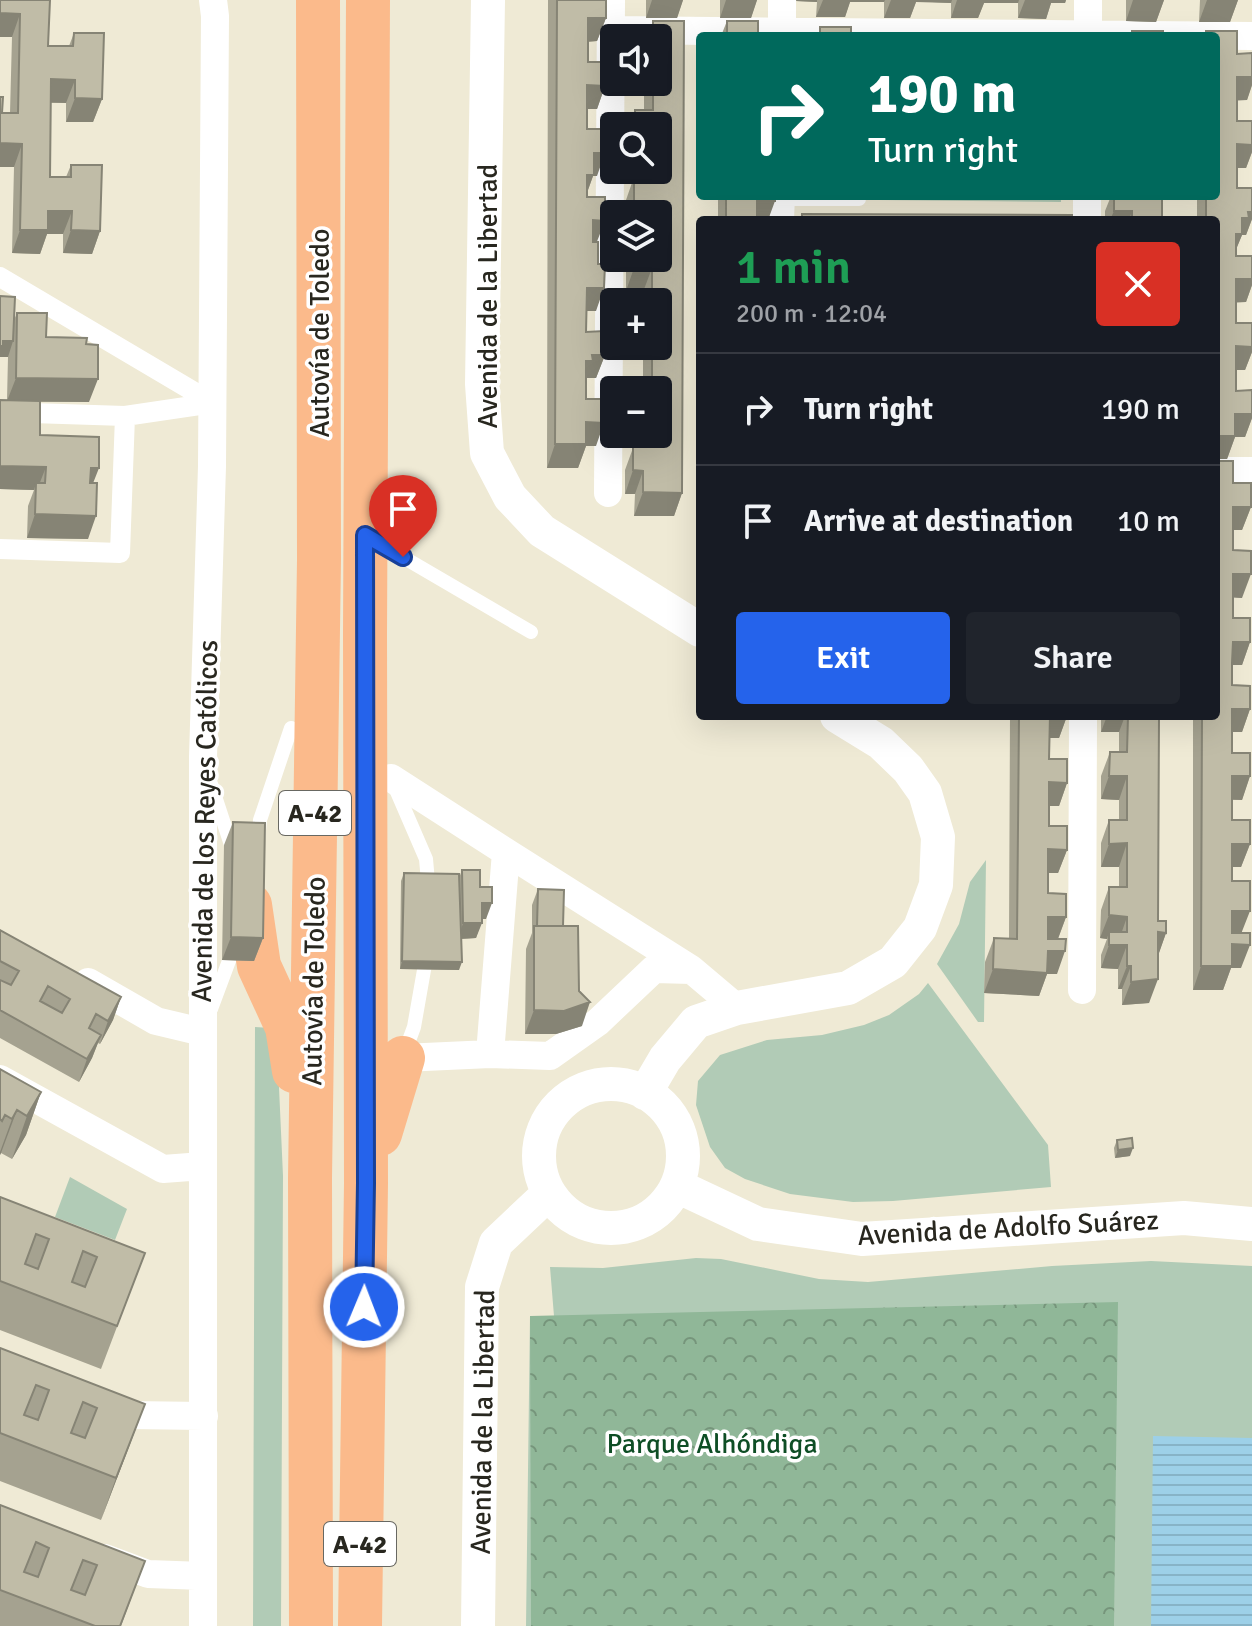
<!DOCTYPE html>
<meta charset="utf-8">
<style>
:root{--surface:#171b24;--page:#20242c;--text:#f1f3f6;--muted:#9ea1a6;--line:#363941;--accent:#2563eb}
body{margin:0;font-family:Signika,sans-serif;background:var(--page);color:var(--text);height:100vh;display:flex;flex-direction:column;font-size:30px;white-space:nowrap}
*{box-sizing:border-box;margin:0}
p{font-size:26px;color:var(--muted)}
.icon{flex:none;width:44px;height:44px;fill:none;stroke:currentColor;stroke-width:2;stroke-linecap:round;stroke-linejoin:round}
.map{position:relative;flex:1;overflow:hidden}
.drawer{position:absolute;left:696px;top:216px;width:524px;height:504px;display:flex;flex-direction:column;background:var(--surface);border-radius:8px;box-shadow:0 8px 32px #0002}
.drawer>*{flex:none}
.top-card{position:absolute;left:696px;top:32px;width:524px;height:168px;border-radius:8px;box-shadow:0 8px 32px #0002;background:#00695c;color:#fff;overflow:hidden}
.tools{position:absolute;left:600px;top:24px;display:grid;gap:16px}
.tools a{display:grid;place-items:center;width:72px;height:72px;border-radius:8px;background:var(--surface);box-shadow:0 8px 32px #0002;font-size:40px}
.pin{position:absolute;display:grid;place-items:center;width:68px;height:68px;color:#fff;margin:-82px -34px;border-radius:50% 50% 50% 0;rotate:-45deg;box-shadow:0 0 8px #0007}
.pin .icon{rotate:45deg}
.me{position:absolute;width:88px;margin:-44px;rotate:1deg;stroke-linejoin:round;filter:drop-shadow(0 0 6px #0008)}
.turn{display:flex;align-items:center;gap:28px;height:168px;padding:0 40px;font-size:36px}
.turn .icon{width:104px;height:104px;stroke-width:2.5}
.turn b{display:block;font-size:56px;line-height:68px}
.round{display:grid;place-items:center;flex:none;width:84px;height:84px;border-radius:8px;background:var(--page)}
.head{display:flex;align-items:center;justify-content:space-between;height:136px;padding:0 40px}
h1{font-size:48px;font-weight:600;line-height:60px;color:#1e9e55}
.primary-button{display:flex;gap:16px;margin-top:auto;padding:16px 40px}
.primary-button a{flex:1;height:92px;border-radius:8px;background:var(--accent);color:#fff;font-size:32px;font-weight:600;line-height:92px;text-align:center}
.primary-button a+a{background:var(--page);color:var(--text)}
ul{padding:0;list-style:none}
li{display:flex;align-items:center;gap:24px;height:112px;padding:0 40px;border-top:2px solid var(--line)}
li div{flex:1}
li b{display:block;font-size:30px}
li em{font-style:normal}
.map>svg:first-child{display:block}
</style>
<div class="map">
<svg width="1252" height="1626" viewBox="0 0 1252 1626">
<defs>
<pattern id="forest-crowns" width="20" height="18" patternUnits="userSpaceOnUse" patternTransform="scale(2)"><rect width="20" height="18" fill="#90b798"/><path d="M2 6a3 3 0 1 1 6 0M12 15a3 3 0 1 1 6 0" fill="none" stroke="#76957b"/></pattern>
<pattern id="water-rules" width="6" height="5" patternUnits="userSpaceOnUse" patternTransform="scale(2)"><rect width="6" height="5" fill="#9dd0e8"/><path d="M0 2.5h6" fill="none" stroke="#87b3c7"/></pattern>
</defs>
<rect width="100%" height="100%" fill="#efead5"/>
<path fill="#b1cbb6" d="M879,196H1061V202L879,200Z
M986,860L984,1022H978L937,964L959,924L970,882Z
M928,983L1048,1145L1051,1187L893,1201L853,1202L790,1194L745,1179L725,1168L710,1147L696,1105L698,1081L720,1055L767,1040L822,1035L864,1025L889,1015L919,994Z
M255,1027L271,1028L277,1043L283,1176L281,1626H253Z
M70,1177L127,1209L115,1240L55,1217Z
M696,1258L721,1259L819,1279L868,1282L1052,1266L1151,1261L1252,1266V1626H526L530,1316H554L550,1267L603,1268Z"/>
<path fill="url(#forest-crowns)" d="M1118,1302L1114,1626H531L530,1316Z"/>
<path fill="url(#water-rules)" d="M1153,1436L1252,1438V1626H1151Z"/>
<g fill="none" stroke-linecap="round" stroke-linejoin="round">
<path stroke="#fff" stroke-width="14" d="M780,199H859
M372,539L531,632
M211,784L233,851
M394,785L426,859L429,893
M258,841L260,820L291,728
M211,1009L236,942
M404,1054L414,1027L427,953"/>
<path stroke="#fff" stroke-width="20" d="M0,277L213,403
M0,412L125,416L213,403
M0,549L120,553L125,416"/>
<path stroke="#fff" stroke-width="28" d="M1088,0V36
M611,30L1252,36
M782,36V0
M780,220L781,196
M1087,220V196
M1216,471H1252
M608,493L611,0
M391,778L506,852L490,1054
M506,852L691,969
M88,982L156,1021L202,1032
M1082,990L1083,716
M403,1058L490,1054L550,1056L598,1022L654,969L692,970L737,1008
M0,1079L163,1169L203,1166
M106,1406L128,1415L204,1416
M105,1558L148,1574L203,1576
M203,1626V757L212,466L215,16L213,0"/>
<path stroke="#fff" stroke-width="34" d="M488,0L482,384L487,453L510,497L542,531L700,630
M539 1156a72 72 0 1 1 144 0a72 72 0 1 1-144 0Z
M645,1093L665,1059L696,1022L737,1008L848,988L893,962L920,928L936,885L938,837L925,793L908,769L881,743L837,716
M677,1186L758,1224L862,1239L1184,1218L1252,1224
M478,1626L482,1287L496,1243L548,1194"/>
<path stroke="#fbba8b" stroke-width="44" d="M250,905L259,966L287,1027L294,1071
M380,1134L403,1058
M311,1626L310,1178L319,560L318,0
M360,1626L366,1183L365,633L368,0"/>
</g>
<path fill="#a5a290" d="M0,0H50L48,46H69L74,33L102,99L93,122H66V103H51L50,177H66L71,165L100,231L92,254L63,253V234H47L40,254L12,253L14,167H0V97L2,113H10L12,37Z
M548,0H606V18L597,41L588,42V62L605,86L597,109H587V129L597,176H593L587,193L597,242L596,311H587L586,332L605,355L596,378H586V399L596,446H586L578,468H547Z
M646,0H683L677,18H646Z
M720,0H757L751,18H720Z
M796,0H1066L1065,3H1051L1046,19L1018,18V3H984L978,18H951V3L932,2H916L910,18H884V2H850L845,17H816L817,2L796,1Z
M1126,0H1164L1156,22L1126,21Z
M1200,0H1238L1230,22H1199Z
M653,21H684L682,493L674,516H634L635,494H625V470L633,448V434H658V390H630L634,379H643V359H625V346H658V302H642L643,292L626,291V268L629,258H658V214H626V200L634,177H644V170H658V126H629L635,110H644V90L626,89V82H658V38H647Z
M727,21L758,36H721Z
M1206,31H1237V54L1252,53V85L1247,100H1237V121H1252V152L1246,168H1237V188H1252V219L1246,235H1242L1236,249V256H1252V285L1246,302H1236V323H1252V352L1245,370H1236V391L1252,390V418L1245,437H1235L1227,459H1216V220H1197V196H1216V36H1204Z
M718,196H775L768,220H718Z
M1111,196H1162V220H1105V211Z
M0,296L14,320L17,313L46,337L89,402H40V435L93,483L88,539L27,538L28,506L34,490L0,489L7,400L8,357H0Z
M1233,483L1251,507L1242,530H1233V550L1242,598L1233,597V618L1250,642L1242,665H1232V685L1250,709L1242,732H1232V753L1250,776L1242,800H1232V820L1250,844L1241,867H1232V881L1242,933L1241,968H1231L1223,990H1193V716H1216Z
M1010,716H1067L1059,738H1049V759L1067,783L1059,806H1049V826L1067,850L1058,873H1048V893L1066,917L1058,939L1057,974H1047L1039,996L984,993L985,962L994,938L1009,939Z
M1101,716H1159L1158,921L1166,933L1158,955L1149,1003L1122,1005V989H1118V969L1101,968V955L1107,939L1100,938L1101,910L1109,887H1119V867H1101V843L1109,820H1119V800L1101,799V776L1110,752H1119V732H1101Z
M233,822L263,938L254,961L222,960L224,845Z
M462,870L480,887L486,919H482L476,938L461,939L459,970L400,969L401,881L404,873L459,878Z
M538,889L563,926L579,991L582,1026L556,1034H525L526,949L532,933V905Z
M0,930L121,997L113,1020L100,1044L98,1043L92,1058L79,1082L0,1038Z
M0,1069L41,1092L26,1135L12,1159L1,1153L0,1155Z
M1117,1140L1130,1156L1115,1158L1114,1148Z
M0,1197L145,1253L101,1369L0,1330Z
M0,1348L145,1404L101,1520L0,1481Z
M0,1505L145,1561L121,1626H0Z"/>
<path fill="#868475" d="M652,0H683L677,18H646Z
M726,0H757L751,18H720Z
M797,0H817V2L796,1Z
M823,0H885L884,2H850L845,17H816Z
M891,0H952L951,3L916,2L910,18H884Z
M957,0H1019L1018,3H984L978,18H951Z
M1025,0H1066L1065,3H1051L1046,19L1018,18Z
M1133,0H1164L1156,22L1126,21Z
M1207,0H1238L1230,22H1199Z
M0,13L20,14L12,37H0Z
M588,18H606L597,41L579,42Z
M1237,77H1252V85L1247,100L1228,101Z
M51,79L75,80L66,103L43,102Z
M629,82H647L644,90L626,89Z
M587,85L605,86L597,109H579Z
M75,98L102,99L93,122H66Z
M0,143L22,144L14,167H0Z
M1237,144L1252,145V152L1246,168H1228Z
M594,153H605L597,176H593L585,198H579Z
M634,201H652L648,214H629Z
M757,201H775L768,220H750Z
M48,211H72L63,234H47L40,254L12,253L20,230Z
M1114,211H1132L1129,220H1110Z
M1248,212H1252V219L1246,235H1242L1233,257H1228L1242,218Z
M593,220L605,221L596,244H585Z
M71,230L100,231L92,254L63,253Z
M634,268H652L643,292L626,291Z
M1236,279H1252V285L1246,302L1228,303Z
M587,288H604L596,311H578Z
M3,341H13L8,357H0V346Z
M630,346H648L643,359H625Z
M1236,346L1252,347V352L1245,370H1227Z
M592,355H605L596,378H586V361Z
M16,378L98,379L89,402L7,401Z
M1235,414H1252V418L1245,437H1235L1227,459H1216V436Z
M586,422L604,423L596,446H586L578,468H547L555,444Z
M638,434H648L643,448H633Z
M0,466L46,467L37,490L36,483L34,490L0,489Z
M91,468H99L90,491Z
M633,470L643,471L635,494H625Z
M643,492L682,493L674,516H634Z
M1233,507H1251L1242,530H1224Z
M35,514L96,516L88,539L27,538Z
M1233,574H1251L1242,598L1224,597Z
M1233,642H1250L1242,665H1224Z
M1232,709H1250L1242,732H1224Z
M1049,716H1067L1059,738H1041Z
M1107,716H1125L1119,732H1101Z
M1109,776H1127L1119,800L1101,799Z
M1232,776H1250L1242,800L1224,799Z
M1049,782L1067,783L1059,806H1041Z
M1127,843L1119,867H1101L1109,844Z
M1232,844H1250L1241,867H1224Z
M1048,849L1067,850L1058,873H1040Z
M482,903H492L486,919H476Z
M1232,911H1250L1241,934H1223Z
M1109,915L1127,917L1119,940L1109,932L1107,939L1100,938Z
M1048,917H1066L1057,941L1039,940Z
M463,923H482L476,938L458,939Z
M1158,932L1166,933L1158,956Z
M231,937L263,938L254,961L222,960Z
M1232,944L1250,945L1241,968H1231L1223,990H1193L1201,966Z
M1109,945H1127L1118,969L1101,968Z
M1048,951H1065L1057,974H1047L1039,996L984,993L993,969Z
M402,961L462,962L459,970L400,969Z
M1127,966H1131L1122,989H1118Z
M1158,979L1149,1003L1122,1005L1131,982Z
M121,997L113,1020L100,1044L108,1021Z
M590,1002L582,1026L556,1034H525L534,1010Z
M101,1035L92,1058L79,1082L87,1059Z
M41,1092L26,1135L12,1159L27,1116Z
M17,1110L1,1153L0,1155V1152L12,1119Z
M1133,1148L1130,1156L1115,1158L1118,1150Z
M145,1404L129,1447L101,1520L116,1478Z"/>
<path fill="#c0bca7" stroke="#868475" stroke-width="2" fill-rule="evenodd" d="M0,0H50L48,46H73L74,33H104L102,99L75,98V80L51,79L50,177H71V165H102L100,231L71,230L72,211H48V230H20L22,144L0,143V97H3L2,113H18L20,14L0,13Z
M557,0H606V18H588V62H605L606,74L605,86L587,85V129H605V153H594V175H587V197H605V221L593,220V242H598V264H605L604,288H587L586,332L604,331L605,355H592L593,361H586V399H604V423L586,422V444H555Z
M653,21H684L682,493L643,492V471L633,470V447H651V434H658V390H634V379H652V346H658V302H647V290H652V268H634V258H658V214H652V201H634V177H652V170H658V126H635V110H653V82H658V38H653Z
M727,21H758V36H727Z
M820,27H851V36H820Z
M1132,31H1163V36H1132Z
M1206,31H1237V54L1252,53V77H1237V121H1252V145L1237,144V188H1252V212H1248L1249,218H1242V234H1236V256H1252V279H1236V323H1252V347L1236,346V391L1252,390V414H1235V436H1216V220H1206V196H1216V36H1206Z
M726,196H775V201H757V220H726Z
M1114,196H1162V220H1132V211H1114Z
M802,214L1072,215V220H802Z
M0,296L15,297L13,341H3V346H0Z
M17,313H47L46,337L87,338L86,344L98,345V379L16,378Z
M0,400L40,401V435L99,437V468H91L90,483H97L96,516L35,514L36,483H45L46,467L0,466Z
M1216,461H1233V483H1251V507H1233V550L1251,551V574H1233V618H1250V642H1233L1232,663V685L1250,686V709H1232V753H1250V776H1232V820H1250V844H1232V881H1250V911H1232V933H1250V945L1232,944V966H1201L1202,716H1216Z
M1019,716H1050L1049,759H1067V783L1049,782V826H1067V850L1048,849V893L1066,894V917H1048V939H1066L1065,951H1048L1047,973L993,969L994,938L1017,939Z
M1128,716H1159L1158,921H1166V933L1158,932V979L1131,982V966H1127V945H1109V932H1127V917L1109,915V887H1127V843L1109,844V820H1127V776H1109L1110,752H1127Z
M233,822L265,823L263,938L231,937Z
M462,870H480V887H492V903H482V923H463Z
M404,873L459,874L462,962L402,961Z
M538,889L564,890L563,926H537Z
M534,926H578L579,991L590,1002L564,1011L534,1010Z
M0,930L121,997L108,1021L96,1014L89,1028L101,1035L87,1059L0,1010V980L11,985L19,971L0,961ZM48,986L70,999L62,1013L40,1001Z
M0,1069L41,1092L27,1116L17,1110L12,1119L5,1115L2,1121L0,1119Z
M1132,1138L1133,1148L1118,1150L1117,1140Z
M0,1197L145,1253L117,1326L0,1281ZM36,1234L49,1239L38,1269L25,1264ZM83,1251L97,1257L85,1287L72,1282Z
M0,1348L145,1404L116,1478L0,1433ZM36,1385L49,1390L38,1420L24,1415ZM83,1402L97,1408L85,1438L71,1433Z
M0,1505L145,1561L120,1626H95L0,1590ZM36,1542L49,1548L38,1577L24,1572ZM83,1560L97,1565L85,1595L71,1590Z"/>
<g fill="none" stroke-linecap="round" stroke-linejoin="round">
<g stroke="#184099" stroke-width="20">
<path id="route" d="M364,1307L366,1183L365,535L403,557"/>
</g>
<use href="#route" stroke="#2563eb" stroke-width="14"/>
</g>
<g text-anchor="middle" stroke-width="7" stroke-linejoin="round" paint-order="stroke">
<g fill="#fff" stroke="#686862" stroke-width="2">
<rect x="279" y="791" width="72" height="44" rx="6"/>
<rect x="324" y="1522" width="72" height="44" rx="6"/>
</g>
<g font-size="26" font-weight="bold" fill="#28271f">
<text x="315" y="822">A-42</text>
<text x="360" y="1553">A-42</text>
</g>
<g font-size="28" fill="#28271f" stroke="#fff">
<text transform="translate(487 296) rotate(-90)" y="10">Avenida de la Libertad</text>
<text transform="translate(319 333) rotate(-90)" y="10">Autovía de Toledo</text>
<text transform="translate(204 821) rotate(-89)" y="10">Avenida de los Reyes Católicos</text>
<text transform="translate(313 981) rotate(-89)" y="10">Autovía de Toledo</text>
<text transform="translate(1008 1227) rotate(-3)" y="10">Avenida de Adolfo Suárez</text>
<text transform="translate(482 1422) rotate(-89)" y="10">Avenida de la Libertad</text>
</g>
<g font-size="28" fill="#0e4e25" stroke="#fff">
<text x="712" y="1453">Parque Alhóndiga</text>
</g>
</g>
</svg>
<div class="tools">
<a><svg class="icon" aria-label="sound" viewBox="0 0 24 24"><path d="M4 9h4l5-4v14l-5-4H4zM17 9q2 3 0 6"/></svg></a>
<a><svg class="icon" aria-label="search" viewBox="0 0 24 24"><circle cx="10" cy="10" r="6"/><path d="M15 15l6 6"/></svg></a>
<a><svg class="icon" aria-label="layers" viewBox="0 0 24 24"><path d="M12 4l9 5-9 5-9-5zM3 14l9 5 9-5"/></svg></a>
<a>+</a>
<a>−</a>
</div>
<div class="pin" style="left:403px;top:557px;background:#d93025"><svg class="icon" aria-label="arrive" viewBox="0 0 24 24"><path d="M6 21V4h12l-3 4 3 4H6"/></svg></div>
<svg class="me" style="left:364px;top:1307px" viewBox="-20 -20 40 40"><circle r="17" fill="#2563eb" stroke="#fff" stroke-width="3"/><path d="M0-11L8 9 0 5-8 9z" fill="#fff"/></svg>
<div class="top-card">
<div class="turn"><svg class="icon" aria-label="right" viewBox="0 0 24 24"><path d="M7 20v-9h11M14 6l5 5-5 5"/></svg><div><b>190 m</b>Turn right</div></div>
</div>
<section class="drawer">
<div class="head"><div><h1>1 min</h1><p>200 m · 12:04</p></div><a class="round" style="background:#d93025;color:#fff"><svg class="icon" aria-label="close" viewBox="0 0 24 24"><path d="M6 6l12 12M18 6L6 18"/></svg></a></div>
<ul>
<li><svg class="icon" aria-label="right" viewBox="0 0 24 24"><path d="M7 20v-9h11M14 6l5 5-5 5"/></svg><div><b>Turn right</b></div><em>190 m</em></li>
<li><svg class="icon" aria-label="arrive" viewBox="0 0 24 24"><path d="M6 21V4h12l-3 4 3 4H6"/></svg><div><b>Arrive at destination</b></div><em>10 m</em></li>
</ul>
<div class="primary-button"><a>Exit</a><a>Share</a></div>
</section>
</div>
